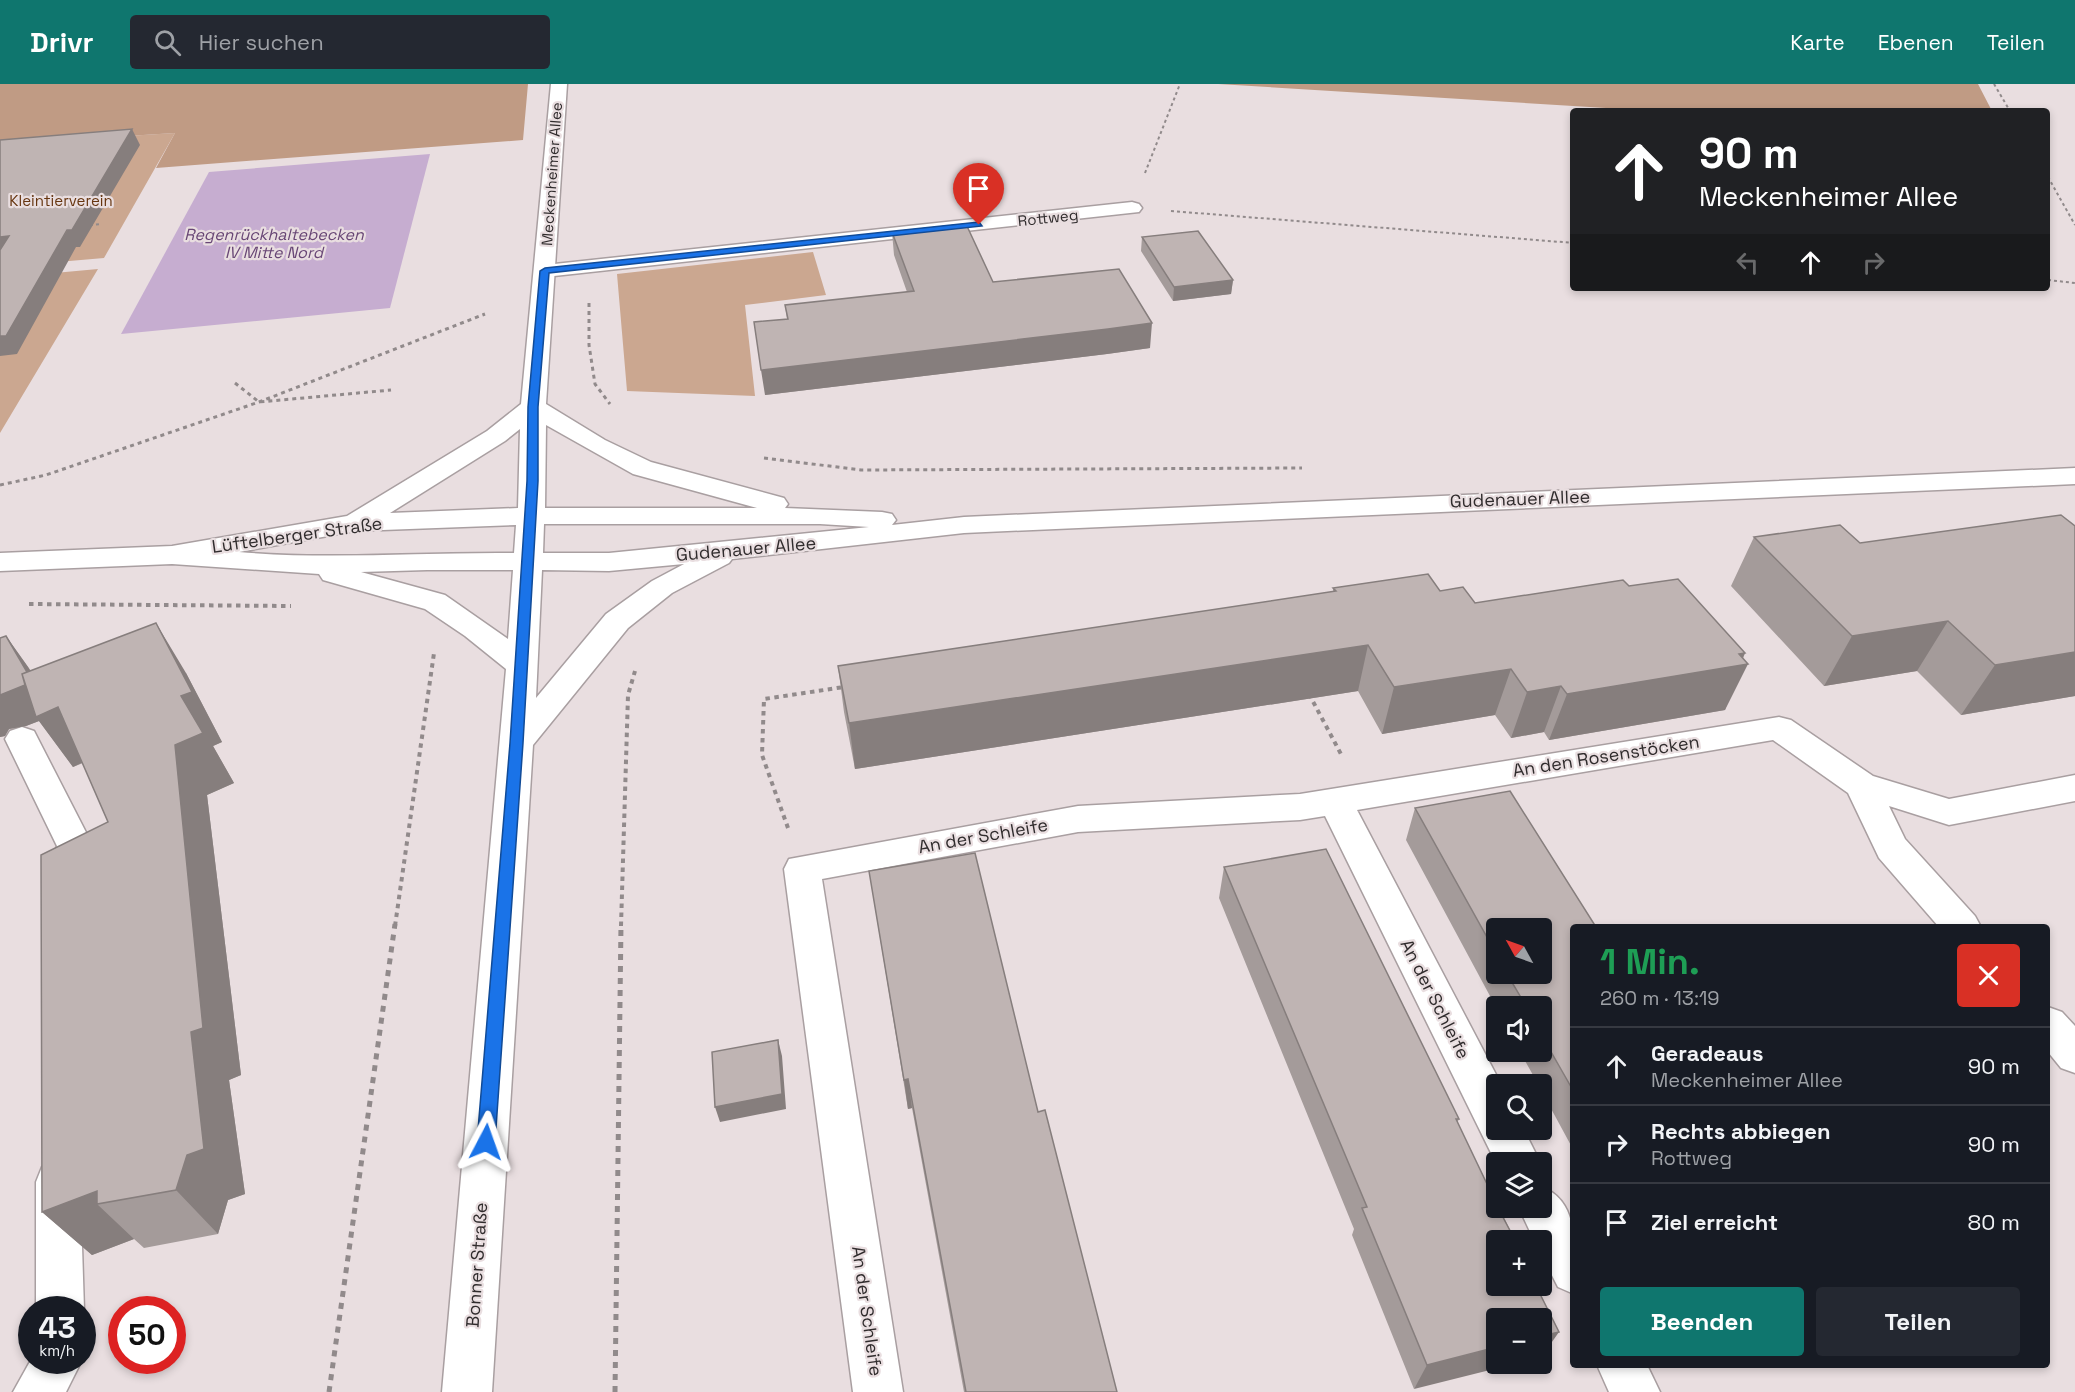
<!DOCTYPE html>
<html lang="de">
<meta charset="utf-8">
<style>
:root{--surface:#171b24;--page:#242831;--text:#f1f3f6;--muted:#9ea1a6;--line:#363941;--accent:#0f766e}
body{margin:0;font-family:"Space Grotesk",sans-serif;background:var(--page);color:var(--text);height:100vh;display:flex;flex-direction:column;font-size:22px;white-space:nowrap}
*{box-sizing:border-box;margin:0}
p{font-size:20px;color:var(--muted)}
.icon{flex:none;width:33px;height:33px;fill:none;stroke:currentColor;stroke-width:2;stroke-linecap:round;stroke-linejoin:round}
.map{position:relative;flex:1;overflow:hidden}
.drawer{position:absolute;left:1570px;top:840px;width:480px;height:444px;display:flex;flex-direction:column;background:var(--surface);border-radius:6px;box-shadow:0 3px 9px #0003}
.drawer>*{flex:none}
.top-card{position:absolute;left:1570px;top:24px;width:480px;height:183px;border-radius:6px;box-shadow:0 3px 9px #0003;background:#202124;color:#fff;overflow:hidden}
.needle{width:39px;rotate:310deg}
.tools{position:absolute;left:1486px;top:834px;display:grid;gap:12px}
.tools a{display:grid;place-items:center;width:66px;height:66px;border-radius:6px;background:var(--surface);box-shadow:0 3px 9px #0003;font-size:30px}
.speed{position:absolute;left:18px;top:1212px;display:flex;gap:12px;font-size:30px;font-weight:700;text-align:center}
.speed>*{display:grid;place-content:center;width:78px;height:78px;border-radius:50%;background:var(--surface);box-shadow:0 3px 9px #0003;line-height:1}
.speed small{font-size:15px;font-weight:400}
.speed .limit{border:9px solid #d22;background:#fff;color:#111}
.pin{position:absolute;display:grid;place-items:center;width:51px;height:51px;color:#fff;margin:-62px -26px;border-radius:50% 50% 50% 0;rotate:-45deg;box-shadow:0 0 6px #0007}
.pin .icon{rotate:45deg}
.me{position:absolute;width:66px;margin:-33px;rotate:4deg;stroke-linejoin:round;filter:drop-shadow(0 0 4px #0008)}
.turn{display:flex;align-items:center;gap:21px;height:126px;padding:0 30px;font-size:27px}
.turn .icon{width:78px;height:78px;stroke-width:2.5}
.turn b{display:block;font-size:42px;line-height:51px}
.lanes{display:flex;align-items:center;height:57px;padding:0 30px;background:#0003;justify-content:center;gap:30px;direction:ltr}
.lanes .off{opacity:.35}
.round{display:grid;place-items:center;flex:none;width:63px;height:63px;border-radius:6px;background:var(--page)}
.headline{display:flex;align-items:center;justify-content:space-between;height:102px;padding:0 30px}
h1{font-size:36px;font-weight:700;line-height:45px;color:#1e9e55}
.action{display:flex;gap:12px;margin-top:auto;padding:12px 30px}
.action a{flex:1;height:69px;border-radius:6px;background:var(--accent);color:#fff;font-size:24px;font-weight:700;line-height:69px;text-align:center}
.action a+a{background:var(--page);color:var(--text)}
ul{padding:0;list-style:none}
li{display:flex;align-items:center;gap:18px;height:78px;padding:0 30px;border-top:2px solid var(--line)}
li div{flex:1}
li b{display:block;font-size:22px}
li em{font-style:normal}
header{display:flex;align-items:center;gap:36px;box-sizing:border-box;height:84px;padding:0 30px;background:var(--accent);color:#fff}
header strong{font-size:28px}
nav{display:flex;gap:33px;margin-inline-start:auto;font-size:21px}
.search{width:420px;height:54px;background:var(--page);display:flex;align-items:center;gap:15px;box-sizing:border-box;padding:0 21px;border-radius:6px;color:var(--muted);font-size:22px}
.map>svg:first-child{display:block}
</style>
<header>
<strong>Drivr</strong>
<div class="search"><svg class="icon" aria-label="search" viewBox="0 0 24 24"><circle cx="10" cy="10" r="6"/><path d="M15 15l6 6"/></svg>Hier suchen</div>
<nav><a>Karte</a><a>Ebenen</a><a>Teilen</a></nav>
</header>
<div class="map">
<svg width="2075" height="1308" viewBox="0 0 2075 1308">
<rect width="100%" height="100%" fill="#e9dee0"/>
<path fill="#cba790" d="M175,49L104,174L0,183V60Z
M813,168L826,211L745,221L755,312L627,307L617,190Z
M98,185L0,349V194Z"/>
<path fill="#c09b84" d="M0,0H528L523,56L156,84L175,49L0,60Z
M1218,0H1978L1992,27H1655Z"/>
<path fill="#c6add0" d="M430,70L390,224L121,250L209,88Z"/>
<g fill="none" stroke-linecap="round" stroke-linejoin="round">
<g stroke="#a99fa1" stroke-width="3">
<path id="lane" d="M1132,118L1139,120L1142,124L1139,128L545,193L537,192L534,187L537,182L545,181Z"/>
</g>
<g stroke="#a99fa1" stroke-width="3">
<path id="street" d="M1779,633L1791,636L1873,692L1949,715L2075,691V717L1949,741L1889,722L1905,755L1975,832L1981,843H1939L1879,774L1848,709L1773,656L1357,726L1501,1000H1497V1046H1524L1540,1078H1497V1081L1325,732L1300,736L1078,748L822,795L903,1308H853L784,785L789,775L1078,722L1300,710Z
M22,643L34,647L93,762L76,806L63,810L50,806L45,796L57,762L5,655L10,647Z
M2048,923L2062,928L2075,942V989L2061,984L2048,968Z
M58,1077L74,1083L80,1098L84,1226L82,1229V1226H36V1098L42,1083Z
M1542,1103C1583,1119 1574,1173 1574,1210L1558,1203L1542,1172V1156H1534L1519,1124H1542Z
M32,1274V1276H82L66,1308H13Z
M1597,1281H1647L1660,1308H1609Z"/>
</g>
<g stroke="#a99fa1" stroke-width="3">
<path id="secondary" d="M551,0H567L546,320L605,356L651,378L784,414L788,420L785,424L882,428L892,430L896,436L892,441L964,433L2075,384V400L964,449L732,475L729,479L672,509L628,544L533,661L492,1308H442L506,585L465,552L425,525L323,496L319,490L172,480L0,487V469L172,462L347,432L487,347L521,320ZM546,341L633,390L757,424H545ZM520,345L518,424L390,429L505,357ZM544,440H820L869,443L609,469H543ZM516,441L514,469C422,468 330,476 239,468L356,447ZM684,480L652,497L606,530L536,614L542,486L609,487ZM427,486H513L508,555L445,511L361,488Z"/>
</g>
<path stroke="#918a8b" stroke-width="2" stroke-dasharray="3 3" stroke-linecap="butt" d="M1994,0L2010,27
M1145,89L1180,0
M2048,93L2075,141
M1171,127L1574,159
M90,141L101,140
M2048,196L2075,199"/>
<path stroke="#918a8b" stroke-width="3" stroke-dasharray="4 4" stroke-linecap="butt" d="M589,219V261L595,300L610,320
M235,299L259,318L391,306
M764,374L861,386L1302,384
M0,401L46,391L259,318L485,230"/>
<path stroke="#918a8b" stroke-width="4" stroke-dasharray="4.5 4.5" stroke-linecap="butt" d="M29,520L291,522
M1309,610L1342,672
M788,744L762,671L764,615L844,603
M395,842L434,569
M621,842L628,611L635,587"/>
<path stroke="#918a8b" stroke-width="5" stroke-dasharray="6 6" stroke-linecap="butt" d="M329,1308L395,840
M615,1308L621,840"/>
<use href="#lane" fill="#fff" fill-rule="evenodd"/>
<use href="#street" fill="#fff" fill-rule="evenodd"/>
<use href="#secondary" fill="#fff" fill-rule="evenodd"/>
</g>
<path fill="#a49b9a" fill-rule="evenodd" d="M892,148L993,198L1150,264L1107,270L765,311L787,235L785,221L907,208L894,171Z
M1142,153L1233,196L1231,210L1173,217L1141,167Z
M1754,453L1860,459L2075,612L1961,631L1917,587L1824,602L1731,502Z
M1629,502L1745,569L1725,626L1549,656L1544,648L1511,654L1495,631L1382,650L1358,607L855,685L844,628L838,582L1333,508V504L1440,507L1475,519Z
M6,552L31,587L186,589L222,658L213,662L234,699L207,711L241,991L229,996L245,1110L228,1116L218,1150L144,1164L134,1155L92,1171L42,1128L108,738L83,679L73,683L39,637L26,642L9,645L5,652L0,653V554Z
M1415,724L1574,843V1067L1542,1008V1000H1538L1520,968H1542V922H1497V925L1406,756ZM1497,844L1542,890H1497Z
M1224,783L1459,1035L1457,1039L1515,1156L1414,1305L1352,1151L1354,1145L1219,814Z
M869,787L1038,1028L1117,1308H964L912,1024L908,1025Z"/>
<path fill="#867e7d" d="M132,45L140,61L80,163H76L17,270L0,272V252Z
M9,152L0,171V153Z
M1233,196L1231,210L1173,217L1174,203Z
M1152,239L1150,264L1107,270L765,311L761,286Z
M1948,537L1917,587L1824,602L1852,552Z
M156,539L186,589L222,658L213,662L234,699L207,711L241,991L229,996L245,1110L228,1116L218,1150L176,1106L191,948L175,661L181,612Z
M6,552L28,583L53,625L58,623L94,673L73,683L39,637L26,642L9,645L5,652L0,653V611Z
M1368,561L1358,607L855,685L849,639Z
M2075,568V612L1961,631L1995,581Z
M1745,569L1739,581L1748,580L1725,626L1549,656L1567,610Z
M1511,585L1495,631L1382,650L1394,603Z
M1561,602L1544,648L1511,654L1527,608Z
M778,956L782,972L786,1025L720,1038L715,1023Z
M908,995L912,1024L908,1025L904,996Z
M97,1107V1120L134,1155L92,1171L42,1128Z
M1559,1248L1542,1272V1252Z
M1497,1263V1280H1514L1414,1305L1427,1281Z"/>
<path fill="#bfb4b3" stroke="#867e7d" stroke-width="1.5" d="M132,45L72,146H67L6,252H0V166L9,152L0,153V56Z
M966,140L993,198L1119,185L1152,239L1108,245L761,286L754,238L788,235L785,221L914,207L892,148Z
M1198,147L1233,196L1174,203L1142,153Z
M2061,431L2075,442V568L1995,581L1948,537L1852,552L1754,453L1840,441L1860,459Z
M1428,490L1440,507L1463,503L1475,519L1623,496L1629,502L1678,495L1745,569L1739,570L1748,580L1567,610L1561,602L1527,608L1511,585L1394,603L1368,561L849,639L838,582L1336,507L1333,504Z
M156,539L192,608L181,612L203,649L175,661L203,944L191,948L204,1065L187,1071L176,1106L97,1120V1107L42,1128L41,771L108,738L58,623L36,633L22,590Z
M6,552L27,588L22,590L25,601L0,611V554Z
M1510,707L1596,843H1574V1008L1542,952V922H1526L1507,890H1542V844H1497V871L1415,724Z
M1326,765L1459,1035H1456L1497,1121V1124H1498L1515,1156H1497V1202H1536L1559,1248L1542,1252V1234H1497V1263L1427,1281L1362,1124L1367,1123L1224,783Z
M975,769L1038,1028L1045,1026L1117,1308H966L908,995L904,996L869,787Z
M778,956L782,1010L715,1023L712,968Z"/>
<path fill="#1a73e8" stroke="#114b97" stroke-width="1.5" d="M979,138L982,142L549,189L538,323V397L523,659L495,1058L492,1064L486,1066L480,1064L477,1058L510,659L527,397L528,323L540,187L545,184Z"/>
<g text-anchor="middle" stroke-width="4.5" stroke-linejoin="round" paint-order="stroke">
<g font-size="15" fill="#302c2d" stroke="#e9dee0">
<text transform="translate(552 90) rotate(-86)" y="5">Meckenheimer Allee</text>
<text transform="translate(1048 134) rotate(-6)" y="5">Rottweg</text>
</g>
<g font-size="15" fill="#66350f" stroke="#e9dee0">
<text x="61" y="122">Kleintierverein</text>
</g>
<g font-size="16" font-style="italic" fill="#684675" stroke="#e9dee0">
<text x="274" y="156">Regenrückhaltebecken<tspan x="274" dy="18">IV Mitte Nord</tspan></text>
</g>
<g font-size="18" fill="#302c2d" stroke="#e9dee0">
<text transform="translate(1520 415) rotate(-2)" y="6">Gudenauer Allee</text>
<text transform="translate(297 451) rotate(-8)" y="6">Lüftelberger Straße</text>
<text transform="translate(746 465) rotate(-5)" y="6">Gudenauer Allee</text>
<text transform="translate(1606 672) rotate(-9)" y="6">An den Rosenstöcken</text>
<text transform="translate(983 752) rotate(-10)" y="6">An der Schleife</text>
<text transform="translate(1435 915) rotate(63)" y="6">An der Schleife</text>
<text transform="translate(477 1181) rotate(-86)" y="6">Bonner Straße</text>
<text transform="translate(867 1227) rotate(82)" y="6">An der Schleife</text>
</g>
</g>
</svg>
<div class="tools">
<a><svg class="needle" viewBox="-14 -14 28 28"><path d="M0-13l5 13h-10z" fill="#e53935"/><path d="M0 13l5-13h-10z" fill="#9ea1a6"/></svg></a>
<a><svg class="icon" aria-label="sound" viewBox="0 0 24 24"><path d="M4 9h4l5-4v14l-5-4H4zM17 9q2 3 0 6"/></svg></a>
<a><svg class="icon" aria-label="search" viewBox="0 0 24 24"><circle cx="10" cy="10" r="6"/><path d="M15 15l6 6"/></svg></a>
<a><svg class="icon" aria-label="layers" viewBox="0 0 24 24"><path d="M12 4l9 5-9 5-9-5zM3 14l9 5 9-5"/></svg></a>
<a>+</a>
<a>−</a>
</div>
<div class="speed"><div>43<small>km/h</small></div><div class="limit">50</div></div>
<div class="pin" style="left:979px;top:141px;background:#d93025"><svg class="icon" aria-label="arrive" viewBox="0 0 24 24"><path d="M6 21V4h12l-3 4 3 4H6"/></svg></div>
<svg class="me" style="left:486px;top:1058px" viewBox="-20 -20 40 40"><path d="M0-17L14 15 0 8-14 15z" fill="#1a73e8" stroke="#fff" stroke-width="4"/></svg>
<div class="top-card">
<div class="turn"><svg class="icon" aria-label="ahead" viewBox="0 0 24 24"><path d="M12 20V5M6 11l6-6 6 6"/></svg><div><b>90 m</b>Meckenheimer Allee</div></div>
<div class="lanes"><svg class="icon off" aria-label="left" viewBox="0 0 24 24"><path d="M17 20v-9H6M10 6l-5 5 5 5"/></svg><svg class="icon" aria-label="ahead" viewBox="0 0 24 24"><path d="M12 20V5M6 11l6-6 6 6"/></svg><svg class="icon off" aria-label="right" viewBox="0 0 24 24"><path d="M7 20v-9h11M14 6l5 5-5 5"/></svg></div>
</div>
<section class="drawer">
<div class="headline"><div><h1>1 Min.</h1><p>260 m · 13:19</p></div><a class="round" style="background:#d93025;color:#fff"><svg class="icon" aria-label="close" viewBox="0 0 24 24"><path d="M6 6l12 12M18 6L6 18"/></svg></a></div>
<ul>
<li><svg class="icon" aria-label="ahead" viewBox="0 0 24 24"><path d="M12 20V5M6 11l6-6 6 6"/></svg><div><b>Geradeaus</b><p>Meckenheimer Allee</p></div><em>90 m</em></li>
<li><svg class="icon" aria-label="right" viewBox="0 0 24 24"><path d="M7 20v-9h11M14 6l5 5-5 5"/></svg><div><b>Rechts abbiegen</b><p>Rottweg</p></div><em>90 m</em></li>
<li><svg class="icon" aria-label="arrive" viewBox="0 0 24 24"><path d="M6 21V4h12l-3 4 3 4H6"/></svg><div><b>Ziel erreicht</b></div><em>80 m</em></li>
</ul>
<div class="action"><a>Beenden</a><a>Teilen</a></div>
</section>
</div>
